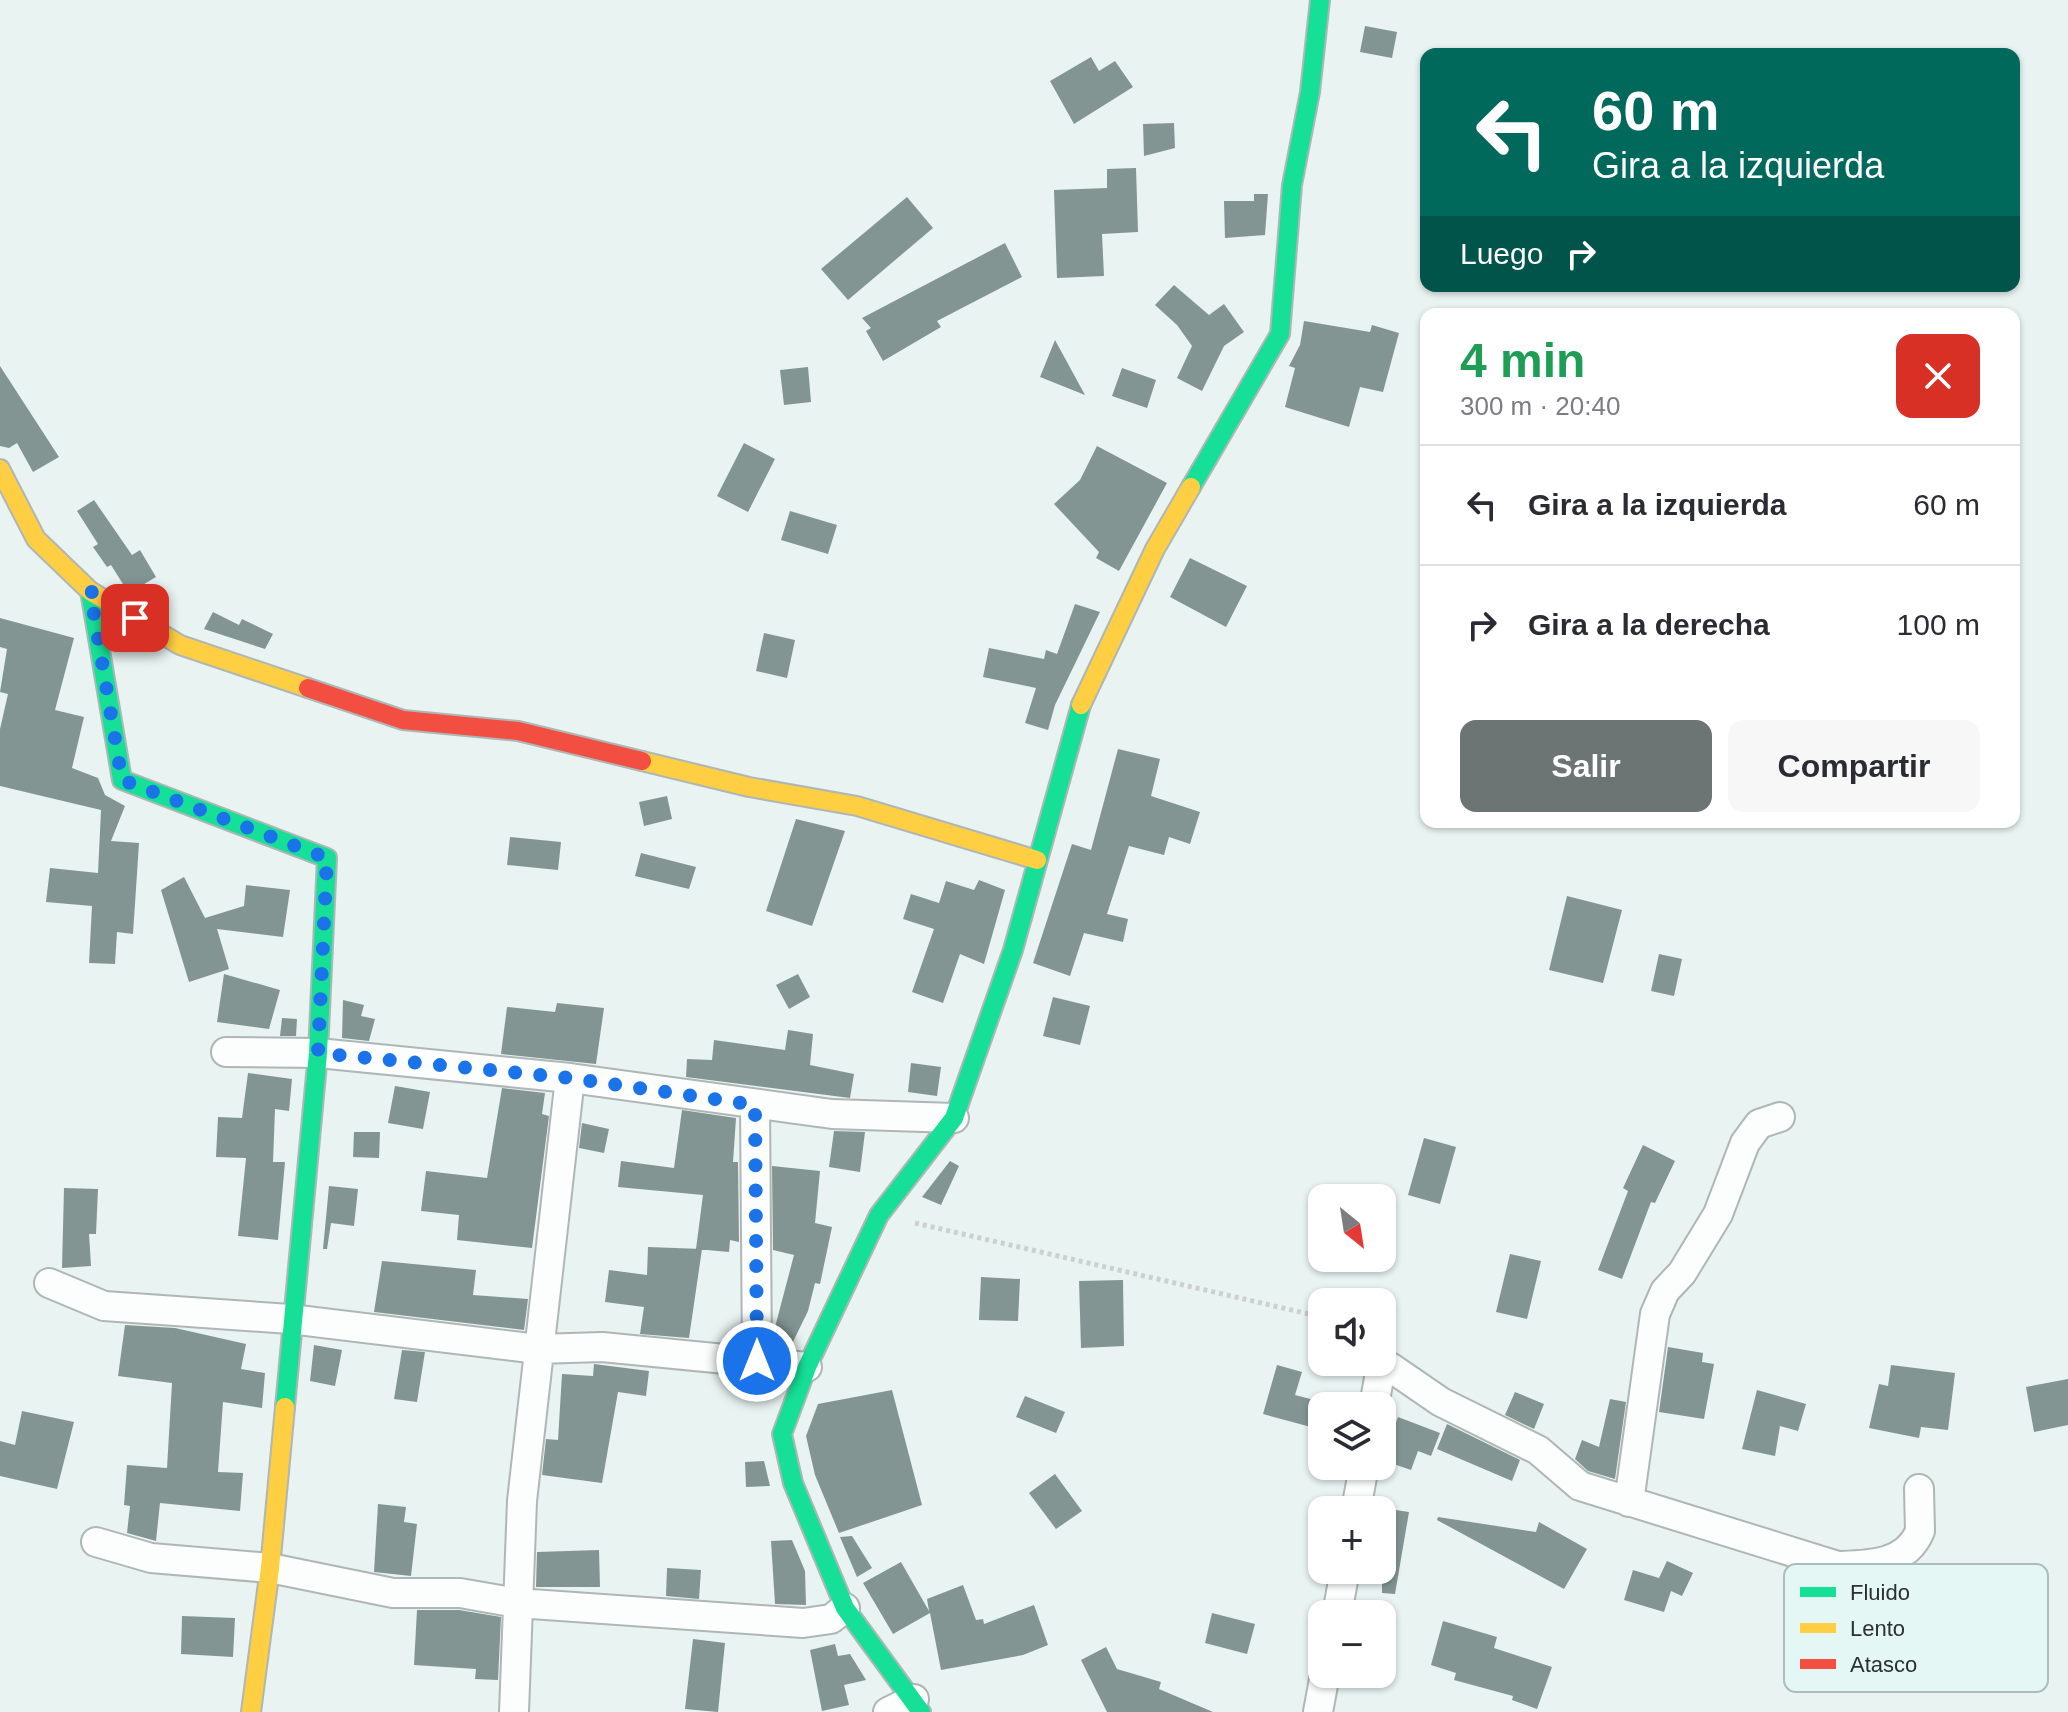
<!DOCTYPE html>
<html lang="es">
<meta charset="utf-8">
<style>
:root{--surface:#fff;--page:#f7f7f7;--text:#2b2b33;--muted:#7c7c81;--line:#e1e1e2;--accent:#6c7574}
body{margin:0;font-family:Helvetica,sans-serif;background:var(--page);color:var(--text);height:100vh;display:flex;flex-direction:column;font-size:30px;white-space:nowrap}
*{box-sizing:border-box;margin:0}
p{font-size:26px;color:var(--muted)}
.icon{flex:none;width:44px;height:44px;fill:none;stroke:currentColor;stroke-width:2;stroke-linecap:round;stroke-linejoin:round}
.map{position:relative;flex:1;overflow:hidden}
.panel{position:absolute;left:1420px;top:308px;width:600px;height:520px;display:flex;flex-direction:column;background:var(--surface);border-radius:16px;box-shadow:0 2px 6px #0004}
.panel>*{flex:none}
.hud{position:absolute;left:1420px;top:48px;width:600px;height:244px;border-radius:16px;box-shadow:0 2px 6px #0004;background:#00695c;color:#fff;overflow:hidden}
.needle{width:52px;rotate:150deg}
.controls{position:absolute;left:1308px;top:1184px;display:grid;gap:16px}
.controls a{display:grid;place-items:center;width:88px;height:88px;border-radius:16px;background:var(--surface);box-shadow:0 2px 6px #0004;font-size:40px}
.pin{position:absolute;display:grid;place-items:center;width:68px;height:68px;color:#fff;margin:-34px;border-radius:16px;box-shadow:0 4px 12px #0006}
.me{position:absolute;width:88px;margin:-44px;rotate:0deg;stroke-linejoin:round;filter:drop-shadow(0 0 6px #0008)}
.turn{display:flex;align-items:center;gap:28px;height:168px;padding:0 40px;font-size:36px}
.turn .icon{width:104px;height:104px;stroke-width:2.5}
.turn b{display:block;font-size:56px;line-height:68px}
.then{display:flex;align-items:center;height:76px;padding:0 40px;background:#0003;gap:16px;font-size:30px}
.round{display:grid;place-items:center;flex:none;width:84px;height:84px;border-radius:16px;background:var(--page)}
.summary{display:flex;align-items:center;justify-content:space-between;height:136px;padding:0 40px}
h1{font-size:48px;font-weight:800;line-height:60px;color:#1e9e55}
.primary-button{display:flex;gap:16px;margin-top:auto;padding:16px 40px}
.primary-button a{flex:1;height:92px;border-radius:16px;background:var(--accent);color:#fff;font-size:32px;font-weight:800;line-height:92px;text-align:center}
.primary-button a+a{background:var(--page);color:var(--text)}
ul{padding:0;list-style:none}
li{display:flex;align-items:center;gap:24px;height:120px;padding:0 40px;border-top:2px solid var(--line)}
li div{flex:1}
li b{display:block;font-size:30px}
li em{font-style:normal}
.map>svg:first-child{display:block}
</style>
<div class="map">
<svg width="2068" height="1712" viewBox="0 0 2068 1712">
<rect width="100%" height="100%" fill="#e8f3f2"/>
<path fill="#839593" d="M1365,26L1397,32L1392,58L1360,52Z
M1091,57L1099,71L1115,61L1133,87L1074,124L1050,81Z
M1174,123L1175,148L1144,156L1143,124Z
M1136,168L1138,232L1102,234L1104,276L1057,278L1054,190L1107,188V169Z
M1254,194H1268L1265,235L1225,238L1224,201H1254Z
M907,197L933,228L848,300L821,269Z
M1005,243L1022,277L937,321L941,327L883,361L866,331L871,328L862,318Z
M1174,285L1209,315L1224,304L1244,332L1224,346L1202,391L1177,378L1192,346L1177,325L1155,305Z
M1304,321L1370,332L1372,325L1399,333L1383,392L1360,387L1349,427L1285,407L1295,368L1289,366L1300,345Z
M1055,340L1085,395L1040,377Z
M0,366L59,457L33,472L17,443L9,448L0,446Z
M808,367L811,402L784,405L780,370Z
M1122,368L1156,380L1147,408L1112,396Z
M744,443L775,459L748,512L717,496Z
M1097,446L1167,483L1119,571L1096,558L1099,552L1054,504L1080,480Z
M94,500L132,555L140,550L156,577L134,590L123,584L111,565L107,567L93,547L98,544L77,511Z
M790,511L837,525L828,554L781,540Z
M1190,558L1247,586L1226,627L1170,597Z
M1075,604L1100,612L1055,705L1048,730L1025,723L1036,688L983,677L989,648L1044,659L1046,650L1057,654Z
M213,612L239,625L242,619L273,634L265,649L204,629Z
M0,618L74,638L55,710L84,717L72,768L98,778L105,795L125,806L111,841L139,843L133,934L117,932L115,964L89,963L92,906L46,902L50,868L98,873L101,810L0,786V729L8,694L0,692L7,649L0,647Z
M764,633L795,640L787,678L756,671Z
M1118,749L1160,759L1151,796L1200,812L1190,844L1169,837L1164,855L1129,846L1107,914L1128,919L1123,942L1084,933L1070,976L1033,963L1072,844L1091,850Z
M667,796L672,819L644,826L639,802Z
M796,819L845,831L812,926L766,911Z
M510,837L561,842L558,870L507,865Z
M641,853L696,867L689,889L635,876Z
M184,877L205,918L244,906L246,885L290,890L283,937L217,929L229,969L189,982L161,890Z
M979,880L1005,890L984,964L960,954L943,1003L912,992L934,929L903,919L911,894L939,903L946,881L974,890Z
M1567,896L1622,910L1603,983L1549,970Z
M1659,954L1682,959L1674,996L1651,991Z
M224,974L280,990L269,1029L217,1022Z
M798,974L810,997L789,1009L776,985Z
M1053,997L1090,1006L1080,1045L1043,1036Z
M343,1000L364,1005L361,1016L375,1019L369,1041L342,1038Z
M557,1003L604,1008L596,1064L501,1054L507,1007L555,1012Z
M282,1018L297,1019L296,1036H280Z
M788,1030L813,1034L810,1065L854,1074L850,1098L686,1077L687,1059L712,1060L714,1040L785,1050Z
M911,1063L941,1067L937,1096L908,1092Z
M248,1073L292,1079L289,1111L275,1109L273,1162H285L278,1240L238,1236L246,1158L216,1157L218,1117L242,1118Z
M395,1086L430,1092L423,1129L388,1123Z
M502,1088L545,1093L542,1114L549,1116L532,1248L457,1240L459,1215L421,1211L426,1171L487,1178Z
M682,1110L736,1118L733,1162H738L739,1242L730,1240L729,1252L696,1249L703,1195L618,1187L621,1161L674,1168Z
M582,1123L609,1129L604,1153L579,1148Z
M834,1131L865,1132L860,1172L829,1167Z
M354,1132H380L379,1158L353,1157Z
M1424,1138L1456,1147L1440,1204L1408,1195Z
M1643,1145L1675,1161L1655,1203L1651,1202L1622,1279L1598,1270L1628,1191L1623,1188Z
M950,1161L959,1166L941,1205L922,1197Z
M772,1166L820,1171L815,1223L832,1227L820,1284L815,1283L808,1311L790,1348L774,1347V1331L794,1255L773,1250Z
M329,1186L358,1189L354,1226L331,1223L327,1249H323Z
M64,1188L98,1189L96,1234H89L91,1266L62,1268Z
M648,1247L702,1249L689,1338L640,1334L644,1307L605,1302L609,1270L647,1275Z
M1510,1254L1541,1261L1527,1319L1496,1312Z
M382,1261L476,1270L473,1295L528,1299L524,1330L374,1312Z
M981,1277L1020,1279L1018,1321L979,1320Z
M1123,1280L1124,1346L1081,1348L1079,1281Z
M125,1325L175,1328L246,1344L241,1369L265,1373L262,1408L223,1402L218,1472L243,1473L240,1511L160,1503L156,1541L127,1533L130,1506L124,1505L127,1465L167,1468L172,1383L118,1376Z
M314,1345L342,1350L335,1386L310,1381Z
M1668,1347L1703,1353L1702,1362L1714,1364L1704,1419L1659,1412Z
M402,1350L425,1352L417,1402L394,1399Z
M594,1364L649,1371L646,1396L618,1392L602,1483L542,1475L546,1439L558,1440L562,1374L593,1376Z
M1277,1365L1302,1372L1295,1395L1322,1402V1430L1263,1414Z
M1891,1365L1955,1373L1948,1430L1921,1427L1919,1438L1869,1428L1879,1384L1888,1386Z
M2068,1379V1425L2034,1432L2026,1387Z
M892,1390L922,1505L839,1533L815,1475L806,1436L818,1404Z
M1757,1390L1806,1404L1798,1431L1780,1426L1775,1456L1742,1449Z
M1515,1392L1544,1404L1534,1429L1505,1415Z
M1025,1396L1065,1412L1056,1433L1016,1417Z
M1610,1399L1626,1402L1615,1479L1588,1471L1575,1459L1582,1440L1599,1447Z
M22,1411L74,1422L57,1489L0,1476V1441L15,1445Z
M1398,1417L1440,1433L1431,1456L1418,1451L1411,1470L1382,1460Z
M1447,1424L1520,1460L1512,1481L1437,1449Z
M764,1461L770,1486L746,1487L745,1462Z
M1055,1474L1082,1511L1056,1529L1029,1493Z
M378,1504L406,1507L404,1522L417,1524L411,1576L374,1572Z
M1382,1508L1409,1512L1395,1594L1382,1593Z
M1438,1517L1536,1532L1539,1522L1587,1549L1564,1589L1437,1520Z
M852,1536L872,1568L857,1577L840,1537Z
M792,1540L805,1571L806,1605L775,1604L771,1541Z
M599,1550L600,1587H536L537,1552Z
M1667,1561L1693,1573L1682,1596L1671,1591L1664,1612L1624,1600L1633,1570L1659,1578Z
M901,1562L929,1611L927,1599L963,1585L976,1620L983,1619L984,1624L1034,1605L1048,1645L1023,1655L941,1670L930,1613L893,1634L863,1583Z
M667,1568L701,1570L699,1599L666,1596Z
M417,1610H459L501,1617L498,1680L475,1679L476,1669L414,1665Z
M1212,1613L1255,1624L1247,1654L1205,1643Z
M182,1616L235,1618L233,1657L181,1654Z
M1443,1621L1497,1637L1494,1648L1552,1667L1537,1709L1512,1700L1513,1696L1454,1680L1456,1673L1431,1665Z
M693,1639L725,1643L718,1712L685,1709Z
M835,1644L838,1656L850,1654L866,1680L844,1685L849,1705L822,1711L810,1650Z
M1106,1647L1117,1669L1161,1682L1159,1689L1213,1712H1107L1081,1660Z"/>
<g fill="none" stroke-linecap="round" stroke-linejoin="round">
<g stroke="#afb6b6" stroke-width="32">
<path id="street" d="M226,1052L318,1053L570,1078L832,1114L954,1118
M755,1105L757,1361
M49,1283L104,1306L290,1319L538,1349L602,1347L807,1367
M1374,1406L1381,1367H1390L1441,1402L1538,1450L1580,1486L1838,1566C1869,1565 1906,1565 1920,1531L1919,1489
M1629,1502L1655,1314L1665,1291L1682,1273L1718,1214L1745,1143L1759,1124L1780,1117
M1356,1510L1364,1466
M96,1542L151,1558L270,1568L393,1593H460L517,1603L803,1623L831,1619L845,1608
M1337,1614L1345,1570
M514,1712L522,1501L570,1078
M888,1712L914,1699
M1318,1712L1325,1674"/>
</g>
<g stroke="#afb6b6" stroke-width="22">
<path id="fast" d="M1191,487L1280,334L1292,185L1310,92L1320,0
M90,591L122,780L327,858L318,1053L285,1407
M921,1712L845,1608L793,1483L782,1434L807,1367L879,1215L954,1118L1013,950L1081,705"/>
</g>
<g stroke="#afb6b6" stroke-width="22">
<path id="slow" d="M0,469L36,539L90,591L180,645L308,688
M1081,705L1155,549L1191,487
M642,761L749,787L857,806L1037,860
M251,1712L270,1568L285,1407"/>
</g>
<g stroke="#afb6b6" stroke-width="22">
<path id="jam" d="M308,688L403,720L518,731L642,761"/>
</g>
<path stroke="#cdd0d0" stroke-width="5" stroke-dasharray="4 4" stroke-linecap="butt" d="M915,1223L1322,1317"/>
<use href="#street" stroke="#fcfdfd" stroke-width="28"/>
<use href="#fast" stroke="#16e098" stroke-width="18"/>
<use href="#slow" stroke="#ffcf43" stroke-width="18"/>
<use href="#jam" stroke="#f24e42" stroke-width="18"/>
</g>
<g fill="none" stroke-linecap="round" stroke-linejoin="round">
<path stroke="#1a73e8" stroke-width="14" stroke-dasharray="0 25.2" d="M135,618L90,591L122,780L327,858L318,1053L570,1078L755,1105L757,1361"/>
</g>
<rect x="1784" y="1564" width="264" height="128" rx="12" fill="#e4f7f5" stroke="#acbcba" stroke-width="2"/>
<rect x="1800" y="1587" width="36" height="10" fill="#16e098"/>
<rect x="1800" y="1623" width="36" height="10" fill="#ffcf43"/>
<rect x="1800" y="1659" width="36" height="10" fill="#f24e42"/>
<g font-size="22" fill="#2a3130">
<text x="1850" y="1600">Fluido</text>
<text x="1850" y="1636">Lento</text>
<text x="1850" y="1672">Atasco</text>
</g>
</svg>
<div class="controls">
<a><svg class="needle" viewBox="-14 -14 28 28"><path d="M0-13l5 13h-10z" fill="#e53935"/><path d="M0 13l5-13h-10z" fill="#7c7c81"/></svg></a>
<a><svg class="icon" aria-label="sound" viewBox="0 0 24 24"><path d="M4 9h4l5-4v14l-5-4H4zM17 9q2 3 0 6"/></svg></a>
<a><svg class="icon" aria-label="layers" viewBox="0 0 24 24"><path d="M12 4l9 5-9 5-9-5zM3 14l9 5 9-5"/></svg></a>
<a>+</a>
<a>−</a>
</div>
<div class="pin" style="left:135px;top:618px;background:#d93025"><svg class="icon" aria-label="arrive" viewBox="0 0 24 24"><path d="M6 21V4h12l-3 4 3 4H6"/></svg></div>
<svg class="me" style="left:757px;top:1361px" viewBox="-20 -20 40 40"><circle r="17" fill="#1a73e8" stroke="#fff" stroke-width="3"/><path d="M0-11L8 9 0 5-8 9z" fill="#fff"/></svg>
<div class="hud">
<div class="turn"><svg class="icon" aria-label="left" viewBox="0 0 24 24"><path d="M17 20v-9H6M10 6l-5 5 5 5"/></svg><div><b>60 m</b>Gira a la izquierda</div></div>
<div class="then">Luego<svg class="icon" aria-label="right" viewBox="0 0 24 24"><path d="M7 20v-9h11M14 6l5 5-5 5"/></svg></div>
</div>
<section class="panel">
<div class="summary"><div><h1>4 min</h1><p>300 m · 20:40</p></div><a class="round" style="background:#d93025;color:#fff"><svg class="icon" aria-label="close" viewBox="0 0 24 24"><path d="M6 6l12 12M18 6L6 18"/></svg></a></div>
<ul>
<li><svg class="icon" aria-label="left" viewBox="0 0 24 24"><path d="M17 20v-9H6M10 6l-5 5 5 5"/></svg><div><b>Gira a la izquierda</b></div><em>60 m</em></li>
<li><svg class="icon" aria-label="right" viewBox="0 0 24 24"><path d="M7 20v-9h11M14 6l5 5-5 5"/></svg><div><b>Gira a la derecha</b></div><em>100 m</em></li>
</ul>
<div class="primary-button"><a>Salir</a><a>Compartir</a></div>
</section>
</div>
